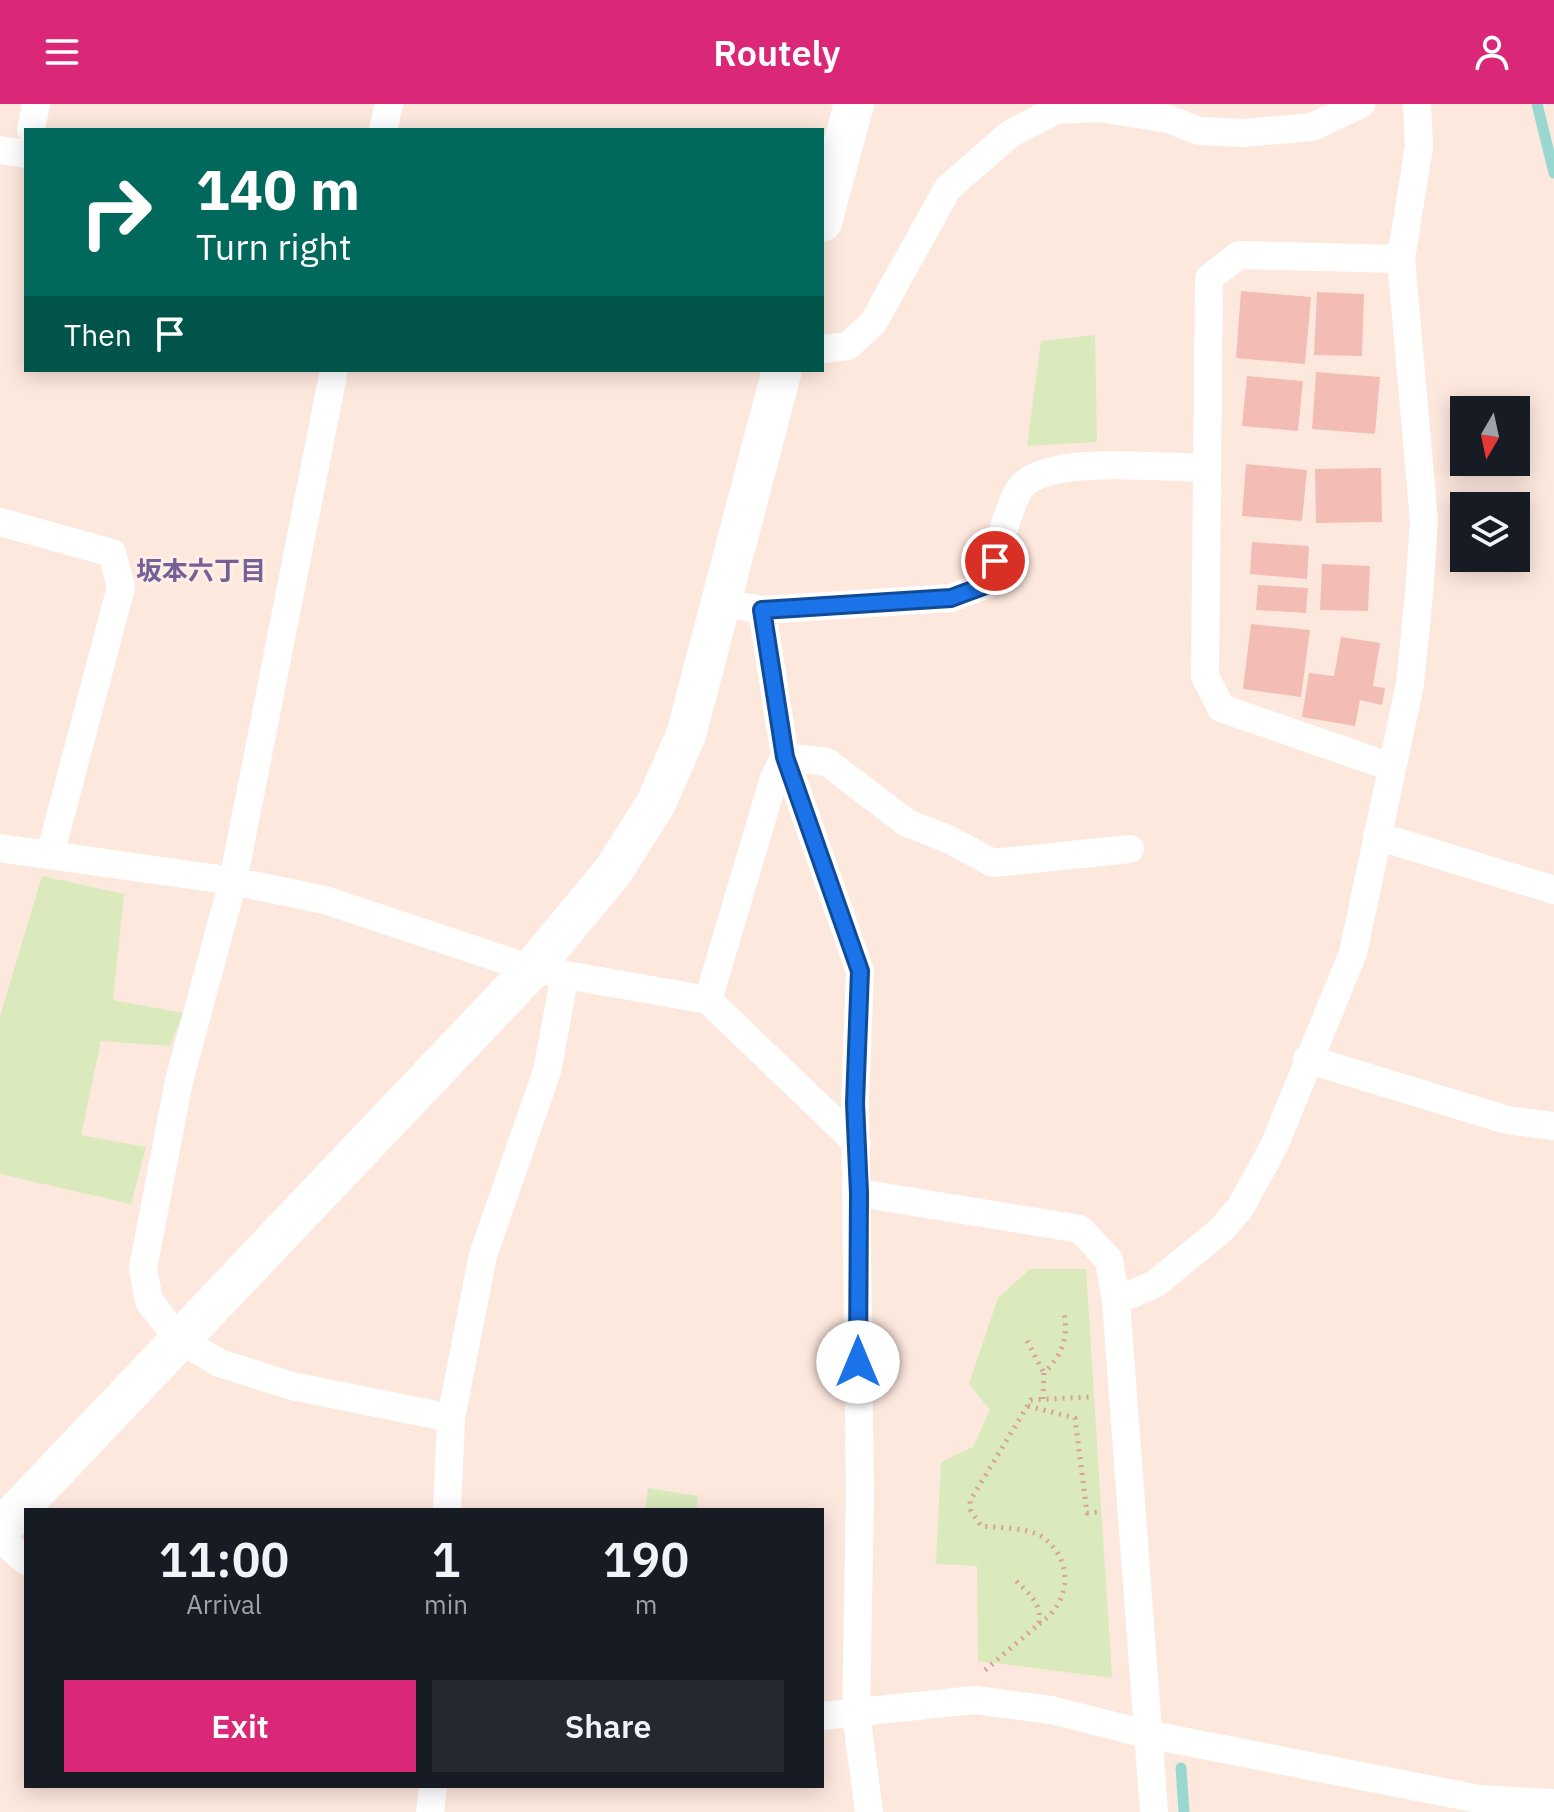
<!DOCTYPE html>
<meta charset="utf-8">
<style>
:root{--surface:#171b24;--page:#242831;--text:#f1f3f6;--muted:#9ea1a6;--accent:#db2777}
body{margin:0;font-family:"IBM Plex Sans","Noto Sans JP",sans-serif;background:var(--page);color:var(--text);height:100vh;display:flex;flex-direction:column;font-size:30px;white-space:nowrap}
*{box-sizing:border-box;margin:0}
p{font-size:26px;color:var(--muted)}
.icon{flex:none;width:44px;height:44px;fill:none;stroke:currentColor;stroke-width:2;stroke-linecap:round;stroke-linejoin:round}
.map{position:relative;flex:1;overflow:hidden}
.panel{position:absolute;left:24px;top:1404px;width:800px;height:280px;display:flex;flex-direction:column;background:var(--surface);border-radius:0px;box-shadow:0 4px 20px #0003}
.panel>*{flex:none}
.top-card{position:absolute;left:24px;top:24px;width:800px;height:244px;border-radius:0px;box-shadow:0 4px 20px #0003;background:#00695c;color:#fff;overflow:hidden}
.needle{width:52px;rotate:189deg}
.controls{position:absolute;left:1450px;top:292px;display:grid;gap:16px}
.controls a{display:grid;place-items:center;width:80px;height:80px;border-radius:0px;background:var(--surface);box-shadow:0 4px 20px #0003;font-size:40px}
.pin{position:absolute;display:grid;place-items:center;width:68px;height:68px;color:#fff;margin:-34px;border:4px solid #fff;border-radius:50%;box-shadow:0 2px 8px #0007}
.me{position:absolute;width:88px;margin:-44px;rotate:0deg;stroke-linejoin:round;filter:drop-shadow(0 0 6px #0008)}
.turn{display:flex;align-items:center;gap:28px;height:168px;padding:0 40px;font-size:36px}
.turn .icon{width:104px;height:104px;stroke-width:2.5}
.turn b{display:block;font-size:56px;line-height:68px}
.then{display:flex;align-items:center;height:76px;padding:0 40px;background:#0003;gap:16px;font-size:30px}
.eta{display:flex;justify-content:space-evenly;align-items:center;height:136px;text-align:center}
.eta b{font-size:48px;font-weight:600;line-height:56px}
.button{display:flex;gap:16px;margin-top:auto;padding:16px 40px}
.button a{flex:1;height:92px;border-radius:0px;background:var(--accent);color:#fff;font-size:32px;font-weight:600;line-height:92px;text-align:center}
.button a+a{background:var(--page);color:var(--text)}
header{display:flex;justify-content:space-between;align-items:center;height:104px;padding:0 40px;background:var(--accent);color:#fff;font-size:36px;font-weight:600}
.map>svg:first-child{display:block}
</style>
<header><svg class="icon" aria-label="menu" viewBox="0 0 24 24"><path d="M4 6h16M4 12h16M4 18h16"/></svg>Routely<svg class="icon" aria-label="person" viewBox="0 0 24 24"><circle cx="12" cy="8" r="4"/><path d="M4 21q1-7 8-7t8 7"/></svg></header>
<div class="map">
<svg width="1554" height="1708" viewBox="0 0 1554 1708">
<rect width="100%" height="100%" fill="#fde8de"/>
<path fill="#dbeabd" d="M1095,231L1097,338L1027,342L1041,237Z
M42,772L124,790L113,896L183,909L170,942L101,937L81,1031L146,1043L131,1100L0,1070V912Z
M1030,1165H1086L1112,1574L978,1557L977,1462L936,1460L941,1358L973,1343L990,1306L969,1280L998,1194Z
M648,1384L698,1392L696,1406H645Z"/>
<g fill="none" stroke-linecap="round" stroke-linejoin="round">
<path stroke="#98d8d1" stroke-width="11" d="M1537,0L1554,69
M1181,1664L1184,1708"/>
</g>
<path fill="#f3bdb5" d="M1241,187L1311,193L1305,260L1236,254Z
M1317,188L1364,190L1362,252L1314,251Z
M1316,268L1380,273L1375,330L1312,325Z
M1247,272L1303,277L1298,327L1242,322Z
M1246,360L1307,366L1302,417L1242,412Z
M1381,364L1382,418L1316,419L1315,365Z
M1252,438L1309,442L1307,475L1250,470Z
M1322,460L1370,462L1368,507L1320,506Z
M1258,481L1308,484L1306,509L1256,506Z
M1251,520L1310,526L1301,593L1243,585Z
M1341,533L1380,539L1373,582L1385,584L1382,601L1360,596L1355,622L1302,613L1309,569L1334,572Z"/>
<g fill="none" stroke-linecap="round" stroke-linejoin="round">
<path stroke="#d7a098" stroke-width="5" stroke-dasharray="2 6" stroke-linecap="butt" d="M1027,1237L1044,1269
M1043,1295L1044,1269C1062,1252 1070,1231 1063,1206
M1028,1302L1075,1314L1087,1409L1101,1408
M1039,1520C1070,1499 1075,1459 1044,1434C1029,1423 999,1424 981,1422L971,1407L970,1397L1031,1296L1089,1293
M985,1566L1039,1520C1042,1498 1029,1490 1014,1475"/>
<path stroke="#fff" stroke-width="28" d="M31,26L36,0
M383,26L389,0
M0,46L26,50
M822,245L848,242L873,219L948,84L1010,30L1056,6L1100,4L1168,15L1199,27L1244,29L1312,23L1361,0
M334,266L233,777L179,977L143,1164L149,1197L178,1234L219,1259L292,1282L451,1314
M0,418L112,449L121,483L50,751
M723,499L762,506L951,494L986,481C994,460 1009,398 1021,383C1049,350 1164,364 1207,364
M762,506L785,653L860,867L855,999L860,1391L856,1609L869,1708
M785,653L827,658L907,719L948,735L993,759L1130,745
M1391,663L1221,604L1205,572L1209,174L1239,151L1401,155
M1377,732L1554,786
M0,744L233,777L325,796L532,865L708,896L774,674L785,653
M708,896L857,1039
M1307,955L1507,1016L1554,1022
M859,1089L1080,1125L1109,1156L1116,1197L1154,1708
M1116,1197L1155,1180L1221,1126L1240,1104L1274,1042L1353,849L1410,580L1419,490L1424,417L1401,155L1419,42L1417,0
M447,1406L451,1314L483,1151L547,967L565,871
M0,1434L26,1457
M822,1612L974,1596L1051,1606L1146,1630L1479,1695L1554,1699
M430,1708L433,1682"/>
<path stroke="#fff" stroke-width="40" d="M822,118L854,0
M0,1425L532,865L614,766L656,699L686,631L782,266"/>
</g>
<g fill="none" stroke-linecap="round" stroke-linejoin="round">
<g stroke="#114b97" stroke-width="20">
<path id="route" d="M858,1258L859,1089L855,999L860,867L785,653L762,506L951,494L986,481L995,457"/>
</g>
<use href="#route" stroke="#1a73e8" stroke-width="14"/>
</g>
<g text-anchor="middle" stroke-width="6" stroke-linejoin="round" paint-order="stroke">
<g font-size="26" font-weight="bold" fill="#766197" stroke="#ffeee5">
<text x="201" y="476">坂本六丁目</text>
</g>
</g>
</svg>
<div class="controls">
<a><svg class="needle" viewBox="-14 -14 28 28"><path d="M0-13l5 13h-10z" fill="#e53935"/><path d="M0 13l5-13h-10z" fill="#9ea1a6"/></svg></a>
<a><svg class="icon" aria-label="layers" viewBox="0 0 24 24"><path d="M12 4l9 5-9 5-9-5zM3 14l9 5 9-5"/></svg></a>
</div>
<div class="pin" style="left:995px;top:457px;background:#d93025"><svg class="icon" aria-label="arrive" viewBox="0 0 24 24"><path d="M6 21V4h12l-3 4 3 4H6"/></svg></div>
<svg class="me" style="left:858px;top:1258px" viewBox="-20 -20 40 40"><circle r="19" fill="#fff"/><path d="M0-13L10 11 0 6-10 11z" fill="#1a73e8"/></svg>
<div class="top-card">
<div class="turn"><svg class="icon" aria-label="right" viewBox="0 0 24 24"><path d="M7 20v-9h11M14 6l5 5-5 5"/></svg><div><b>140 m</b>Turn right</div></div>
<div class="then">Then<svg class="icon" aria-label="arrive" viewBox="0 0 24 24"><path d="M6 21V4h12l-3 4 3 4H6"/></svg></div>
</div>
<section class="panel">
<div class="eta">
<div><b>11:00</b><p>Arrival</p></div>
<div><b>1</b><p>min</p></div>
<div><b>190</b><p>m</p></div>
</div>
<div class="button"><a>Exit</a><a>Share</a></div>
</section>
</div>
